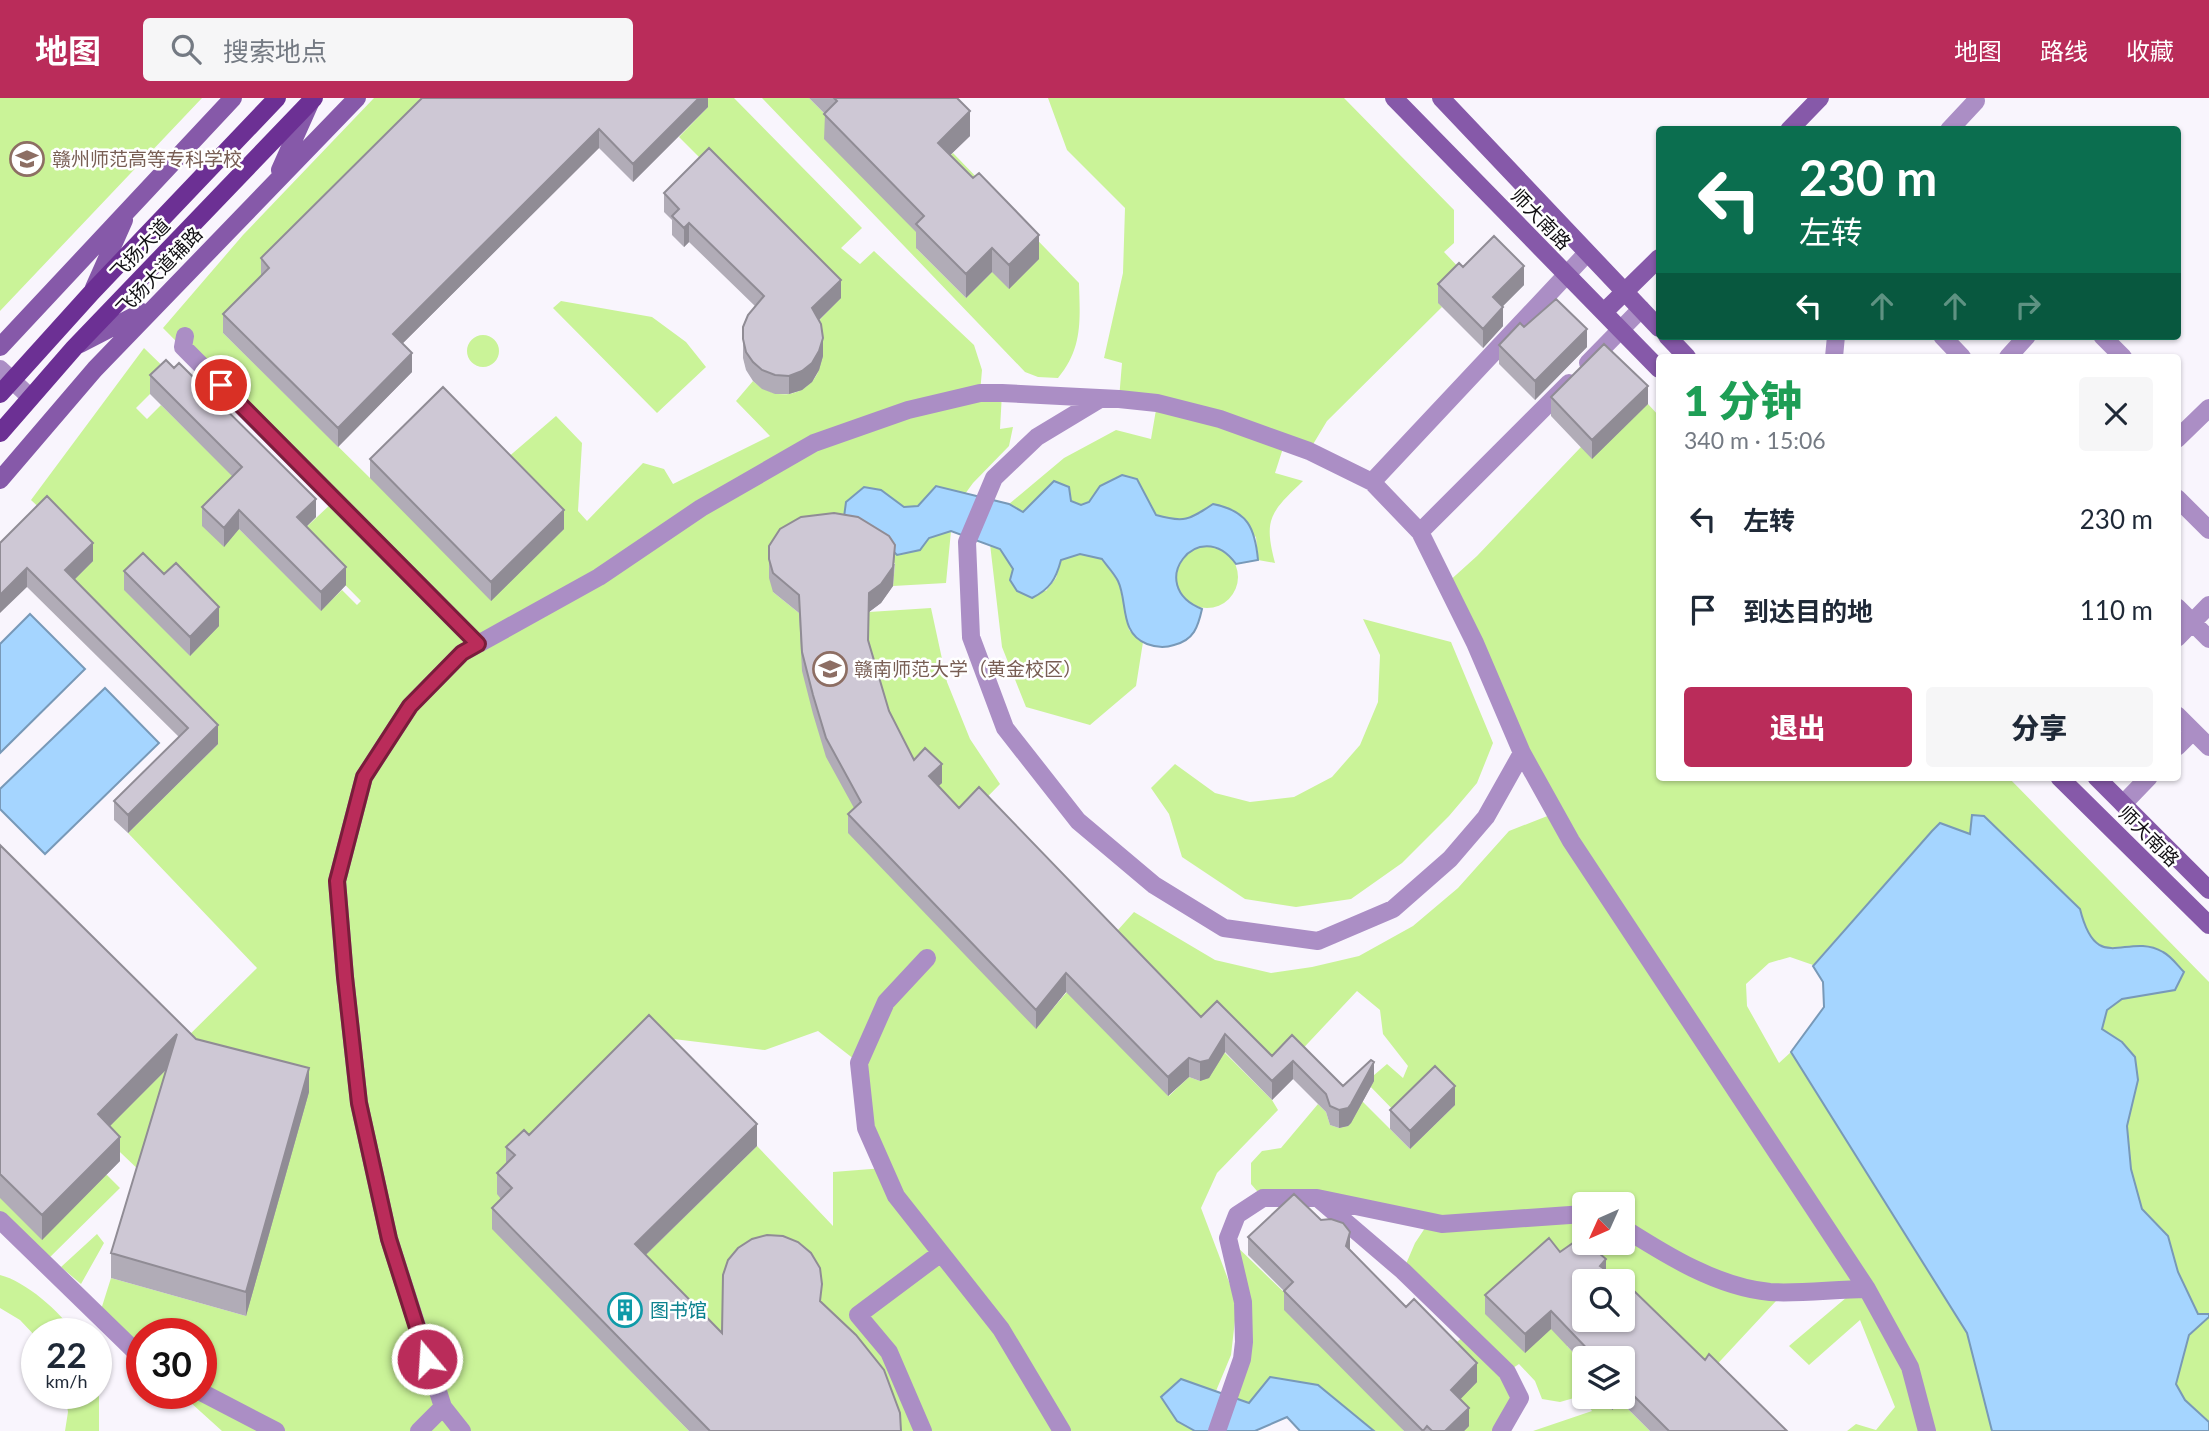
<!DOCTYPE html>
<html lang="zh">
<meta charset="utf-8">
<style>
:root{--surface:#fff;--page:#f6f6f7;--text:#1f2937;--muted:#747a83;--accent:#ba2c5a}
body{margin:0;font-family:Lato,"Noto Sans SC",sans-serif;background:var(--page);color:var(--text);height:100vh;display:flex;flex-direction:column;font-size:26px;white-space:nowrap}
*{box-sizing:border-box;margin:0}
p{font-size:23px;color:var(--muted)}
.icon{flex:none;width:38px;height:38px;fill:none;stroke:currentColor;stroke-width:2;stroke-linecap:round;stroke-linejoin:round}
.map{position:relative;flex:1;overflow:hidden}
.details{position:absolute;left:1656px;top:256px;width:525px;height:427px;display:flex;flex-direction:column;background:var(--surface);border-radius:7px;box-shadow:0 2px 5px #0004}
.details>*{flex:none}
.banner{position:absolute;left:1656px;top:28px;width:525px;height:214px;border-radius:7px;box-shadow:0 2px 5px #0004;background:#0b6e4f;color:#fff;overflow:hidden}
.needle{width:46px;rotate:225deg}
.controls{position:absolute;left:1572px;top:1094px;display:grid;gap:14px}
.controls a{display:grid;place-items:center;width:63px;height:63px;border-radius:7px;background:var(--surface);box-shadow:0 2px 5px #0004;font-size:35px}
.speed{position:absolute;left:21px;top:1220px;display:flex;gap:14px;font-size:35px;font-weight:700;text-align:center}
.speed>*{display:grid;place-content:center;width:91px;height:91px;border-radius:50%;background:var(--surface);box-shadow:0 2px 5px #0004;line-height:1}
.speed small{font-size:18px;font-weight:400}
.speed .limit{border:10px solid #d22;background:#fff;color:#111}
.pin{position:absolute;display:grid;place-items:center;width:60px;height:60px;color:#fff;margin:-30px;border:4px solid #fff;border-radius:50%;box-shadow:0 2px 7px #0007}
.me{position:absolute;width:77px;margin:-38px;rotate:342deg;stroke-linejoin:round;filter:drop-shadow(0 0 5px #0008)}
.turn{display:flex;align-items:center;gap:24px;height:147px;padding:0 28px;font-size:32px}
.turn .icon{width:91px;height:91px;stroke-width:2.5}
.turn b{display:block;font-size:49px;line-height:60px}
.lanes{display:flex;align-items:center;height:66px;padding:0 28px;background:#0003;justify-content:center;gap:35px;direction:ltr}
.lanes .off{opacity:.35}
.round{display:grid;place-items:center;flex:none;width:74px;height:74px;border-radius:7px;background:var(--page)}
.headline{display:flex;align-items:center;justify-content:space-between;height:119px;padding:0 28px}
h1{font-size:42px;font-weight:800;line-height:52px;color:#1e9e55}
.primary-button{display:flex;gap:14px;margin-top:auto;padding:14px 28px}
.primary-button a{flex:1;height:80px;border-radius:7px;background:var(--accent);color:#fff;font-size:28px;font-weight:800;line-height:80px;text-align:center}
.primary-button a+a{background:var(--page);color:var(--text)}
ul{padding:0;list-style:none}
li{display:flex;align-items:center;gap:21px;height:91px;padding:0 28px}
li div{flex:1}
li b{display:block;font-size:26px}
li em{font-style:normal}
header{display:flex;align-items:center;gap:42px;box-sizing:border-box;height:98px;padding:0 35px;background:var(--accent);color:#fff}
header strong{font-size:33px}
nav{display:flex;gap:38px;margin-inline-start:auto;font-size:24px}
.search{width:490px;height:63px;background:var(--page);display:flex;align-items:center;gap:18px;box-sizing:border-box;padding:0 24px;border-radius:7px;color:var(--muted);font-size:26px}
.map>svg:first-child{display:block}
</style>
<header>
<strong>地图</strong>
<div class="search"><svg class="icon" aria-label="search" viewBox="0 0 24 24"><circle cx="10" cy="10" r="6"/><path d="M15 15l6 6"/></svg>搜索地点</div>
<nav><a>地图</a><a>路线</a><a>收藏</a></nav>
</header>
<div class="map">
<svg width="2209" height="1333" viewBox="0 0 2209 1333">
<rect width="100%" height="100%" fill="#f9f5fd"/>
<path fill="#caf398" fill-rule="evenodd" d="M0,0H202L0,213Z
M374,0H440L223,235L370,380L500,366L556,318L582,345L578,413L587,423L643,365L664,371L673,386L770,338L736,303L753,283C769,297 789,302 807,288C812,284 818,277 819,270C821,257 816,240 815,227L840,200L679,39L708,9L699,0H734L862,130L841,150L860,166L874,153L974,247L982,272L980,295H1002L1000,331L1013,329L1009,348L973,385L965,396C945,392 925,414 904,409C896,406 887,397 881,392L929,440L951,433L946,485L893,488L895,466L889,456L773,494L799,515L1036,930L1067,894L1169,998L1189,979L1200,983L1220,950L1272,1002L1278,1012L1217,1075L1201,1110L1237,1205L1231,1257L1216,1293L1181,1281L1177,1323L1195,1333H899L723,1258L635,1167L757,1048L833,1128V1074L884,1070L859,965L818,933L765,952L649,938L512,1112L493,1131L689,1333H222L180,1295H201V1236H142V1260L99,1218L111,1180L246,1218L142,1075L101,1036L177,961L178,948L257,870L128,735L218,646L65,491L47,417L31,402L144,250L179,284L165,281L136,310L147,321L161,307L242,387L239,431L321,512L342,492L357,507L361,503L297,438L334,403L163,230L243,137Z
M762,0H809L837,28L924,142L917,151L966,200L992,174L938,69L953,55L1079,185C1080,222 1083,250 1058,280L1038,279L1025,274Z
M1048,0H1344L1454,112V145L1444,154L1465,176L1438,204L1442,209L1327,323L1309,353L1285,344L1275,375L1303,383C1271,414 1263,420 1275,465L1258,462L1256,439L1213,406C1189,422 1184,425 1156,417L1137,381L1100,388L1089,404L1081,407L1071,403L1054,383L1023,414L1009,406L1064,360L1116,332L1151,341L1157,306L1119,301L1122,265L1104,260L1123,175L1125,110L1067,52Z
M561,203L652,219L686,244L706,269L657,315L553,210Z
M467 253a16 16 0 1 1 32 0a16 16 0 1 1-32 0Z
M1648,306L1659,318V679H2008L2209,884V1216H2198L2178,1174L2168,1138L2142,1111L2131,1071L2127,1028L2138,982L2122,944L2102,932L2107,912L2122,901L2175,892L2143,849C2103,852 2091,854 2080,810L1970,736L1932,733L1813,867L1790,859L1769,865L1746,886L1747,908L1779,965L1791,954L1967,1235L1992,1333H1847L1856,1326L1876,1332L1895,1309L1860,1222L1809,1267L1789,1248L1847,1199L1776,1203L1709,1275L1622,1202V1183H1603L1580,1159L1569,1215L1567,1248L1584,1266V1298L1600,1299L1612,1312L1621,1304L1650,1333H1533L1592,1313L1581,1298L1560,1304L1542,1301L1535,1283L1519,1266L1507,1274L1520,1300L1501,1333H1464L1451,1311L1447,1253L1466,1236L1403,1173L1415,1145L1429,1124L1263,1100L1251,1086V1065L1262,1053L1281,1050L1318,1006L1326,1014L1330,1027L1339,1030L1348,1028L1362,1003L1410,1051L1455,1007L1401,1020L1366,984L1387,966L1403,980L1408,968L1383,936L1380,912L1357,893L1295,959L1272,977L1201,938L1109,842L1134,814L1215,862L1271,875L1312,869L1359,858L1413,828L1458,790L1509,733L1555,715L1446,486L1477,458L1581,349ZM1584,1106H1622V1144H1584Z
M990,446L1000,451L1013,471L1046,493L1056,480L1061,462L1080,456L1102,461L1119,485L1129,532L1143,544L1136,588L1090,627L1026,609L1002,549Z
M1176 479a31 31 0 1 1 62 0a31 31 0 1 1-62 0Z
M931,510L947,584L970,641L1000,686L959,728L914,681L868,560L869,514Z
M1363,521L1451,544L1493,645L1477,685L1449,718L1402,765L1351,801L1296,809L1245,801L1182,759L1169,716L1151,690L1175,666L1215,695L1250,704L1294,699L1332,679L1360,647L1378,604L1380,557Z
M107,1077L120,1090L44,1165L0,1122V1100Z
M97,1136L104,1145L81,1186L61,1169Z
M1228,1140L1293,1203L1404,1333H1374L1317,1287L1270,1279L1250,1306L1229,1298L1242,1260Z
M0,1177C25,1183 61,1214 74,1235L37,1236V1240L20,1222L0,1210Z
M2209,1219V1325L2185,1302L2176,1286L2189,1237Z
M96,1286L99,1299V1333H65L68,1314L65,1295H96Z"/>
<path fill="#a5d5ff" stroke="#7899b8" stroke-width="2" d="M1122,377L1137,381L1156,417C1184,425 1189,422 1213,406C1248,413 1255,430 1258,462L1236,466C1199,415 1143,488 1202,511C1198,529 1194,542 1174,547C1165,550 1155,549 1147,546C1119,535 1128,504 1118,483C1114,475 1107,468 1102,461L1080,456L1061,462C1056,481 1050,491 1032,500L1017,493L1010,482L1013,471L1000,451L951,433L929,440L920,452L897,457L885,445L844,419L846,404L864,389L881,392L904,409L918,408L936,388L1009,406L1023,414L1054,383L1069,389L1071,403L1081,407L1089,404L1100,388Z
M30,516L85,571L0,655V546Z
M105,590L159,645L45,756L0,711V691Z
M1972,717L1984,718L2080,811C2097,879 2126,833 2163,854C2171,858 2178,868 2184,874L2175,892L2122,901L2107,912L2102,931L2122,944L2135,959L2138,982L2127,1028L2131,1071L2142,1111L2168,1138L2178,1174L2198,1216H2209V1219L2189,1237L2176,1286L2185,1302L2209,1324V1333H1992L1967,1235L1791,954L1824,909L1823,884L1813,868L1932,733L1940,725L1970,736Z
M1270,1279L1318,1287L1374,1333H1300L1287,1319L1255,1333H1195L1177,1323L1161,1299L1181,1281L1249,1305Z"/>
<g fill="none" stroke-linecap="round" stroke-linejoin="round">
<path stroke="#ab8ec5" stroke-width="18" d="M1949,32L1976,3
M185,238L183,249L478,546
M1942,238L1962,259
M2102,238L2123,259
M1834,259L1836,238
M2008,259L2027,238
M1588,265L1641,211
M0,271L30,299
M1100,301L1037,339L994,380L967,444L971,539L1005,630L1078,723L1154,787L1224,830L1318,843L1393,811L1450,761L1486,719L1522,655
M2177,341L2209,310
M1372,384L1587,155
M2177,400L2209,432
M1420,434L1569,285
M2177,509L2209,541
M2177,540L2209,507
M2177,617L2209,649
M2177,649L2193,633
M2123,706L2149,679
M927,860L886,904L859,965L866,1030L896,1098L1001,1231L1062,1333
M1320,1102L1403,1173L1507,1274L1520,1300L1501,1333
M0,1122L142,1260
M1622,1129C1666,1157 1717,1189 1770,1194C1800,1196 1836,1191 1867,1191
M201,1294L276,1333
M443,1309L462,1333
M419,1333L443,1309L389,1141L359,1005L345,879L337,783L364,679L410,608L462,555L599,479L701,410L814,345L908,312L980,295H1002L1119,301L1157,305L1220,321L1309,353L1372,384L1420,434L1475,545L1522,655L1571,743L1867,1191L1910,1269L1927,1333
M923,1333L889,1254L858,1217L941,1155
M1217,1333L1242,1261L1244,1244L1243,1204L1228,1140L1237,1117L1263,1100H1317L1442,1126L1584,1116"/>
<path stroke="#8659a9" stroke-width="18" d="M1394,0L1659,271
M1441,0L1659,230
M1789,32L1820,0
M280,72L310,5
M94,190L124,122
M1604,214L1659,160
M1667,238L1687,259
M80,246L142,214
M0,249L233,0
M0,382L95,271L357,0
M2059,679L2209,827
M2096,679L2209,792"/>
<path stroke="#6c3094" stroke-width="18" d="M0,296L93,193L277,0
M0,335L74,250L314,0"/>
</g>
<path fill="#b1acb7" d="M422,0H708V9L633,84L599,50L402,246L412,274L338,349L223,235V216L261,178V160Z
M809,0H957L970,38L950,57L1039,161L1009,191L992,174L966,200L916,150V134L824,41L825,16Z
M664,95L841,200L819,222L823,258L819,272L812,284L802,292L789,296H775L762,291L753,283L746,272L743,260V241L756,209L689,144L684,149L672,137V122L664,114Z
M1463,169L1524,187L1503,208V228L1483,250L1438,205V186Z
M1524,229L1587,249L1535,302L1499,266V247Z
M150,277L316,419L306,429L346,487L321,513L239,431L224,449L202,428V409L232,378L150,296Z
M1551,299L1648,306L1592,361L1551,318Z
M370,361L564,431L491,503L370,380Z
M0,445L93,463L74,482L218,646L128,735L114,722V703L179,639L27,489Z
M769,448L895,466L893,488L881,505L869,514L868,542L889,613L914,662L942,685L938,688L959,710L1201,919L1272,958L1292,937L1343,988L1374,983L1351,1025L1348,1028L1339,1030L1330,1027L1326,1014L1293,981L1272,1002L1225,954L1209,980L1200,983L1189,979L1168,998L1066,894L1036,931L848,735V716L854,710L826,659L813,616L802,573L799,515L773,494L769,480Z
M124,473L164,476L219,528L190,558L124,492Z
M0,747L196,941L309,994L246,1218L111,1180V1155L166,971L110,1028L120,1063L42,1142L0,1100Z
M1455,1007L1410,1051L1390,1031V1012Z
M529,1037L757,1048L646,1157L722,1235L822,1205L901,1333H689L492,1131V1110L501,1101L497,1096V1075L506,1066V1049Z
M1248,1139L1350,1152L1477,1284L1460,1301L1469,1328L1464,1333H1404L1284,1212V1193L1248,1157Z
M1560,1154L1606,1172L1705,1262L1787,1333H1650L1621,1304L1612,1312L1600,1298H1622V1260H1584V1266L1551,1231L1525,1255L1485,1216V1197Z"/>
<path fill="#908c95" d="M699,0H708V9L633,84V66Z
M970,13V38L938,69V45Z
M599,31V50L393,255V236Z
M689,125V144L684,149V130Z
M1039,137V161L1009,191V167Z
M992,150V174L966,200V176Z
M1524,168V187L1493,218V199Z
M841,182V200L812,229V210Z
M1503,209V228L1483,250V231Z
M1587,231V249L1535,302V283Z
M823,240V258L819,272L812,284L802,292L789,296V278Z
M412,255V274L338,349V330Z
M1648,288V306L1592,361V342Z
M316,401V419L297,438V419Z
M239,412V431L224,449V430Z
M564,412V431L491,503V484Z
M93,445V463L65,491V472Z
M895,447L893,488L881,505L869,514V495Z
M346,469V487L321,513V494Z
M27,470V489L0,515V497Z
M219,509V528L190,558V539Z
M218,627V646L128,735V717Z
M942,666V685L929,697V678Z
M1066,875V894L1036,931V912Z
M177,936V961L98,1040V1016Z
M1225,936V954L1209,980L1200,983V964Z
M1189,960V979L1168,998V979Z
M1293,963V981L1272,1002V983Z
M1374,964V983L1351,1025L1348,1028L1339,1030V1012Z
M309,970V994L246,1218V1194Z
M1455,988V1007L1410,1051V1033Z
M757,1026V1048L635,1167V1146Z
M120,1039V1063L42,1142V1117Z
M1350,1134V1153L1346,1148Z
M1606,1161V1179L1600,1168Z
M1551,1213V1231L1525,1255V1236Z
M1477,1265V1284L1451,1311V1292Z
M1612,1298H1621V1304L1612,1312Z
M1469,1310V1328L1464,1333H1445Z"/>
<path fill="#cec8d5" stroke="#908c95" stroke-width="2" d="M422,0H699L633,66L599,31L393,236L412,255L338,330L223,216L269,170L261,160Z
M834,0H957L970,13L938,45L973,80L979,75L1039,137L1009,167L992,150L966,176L916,126L924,118L824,16L837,3Z
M709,50L841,182L812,210L821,226L823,240L819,253L812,265L802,273L789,278L775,277L762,272L753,264L746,254L743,241V229L748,217L764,198L689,125L684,130L672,118L679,111L664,95Z
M1494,138L1524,168L1493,199L1503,209L1483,231L1438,186L1459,165L1463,169Z
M1556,201L1587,231L1535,283L1499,247L1520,225L1524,229Z
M1604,246L1648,288L1592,342L1551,299Z
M166,262L174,270L179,265L316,401L297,419L346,469L321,494L239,412L224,430L202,409L242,369L150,277Z
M443,289L564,412L491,484L370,361Z
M47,398L93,445L65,472L218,627L128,717L114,703L188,630L27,470L0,497V445Z
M834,415L858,419L889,438L895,447L893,469L881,486L869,495L868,542L889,613L914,662L925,650L942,666L929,678L959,710L979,689L1201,919L1217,903L1272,958L1292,937L1343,988L1371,962L1374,964L1351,1006L1348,1010L1339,1012L1330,1008L1326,996L1293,963L1272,983L1225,936L1209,962L1200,964L1189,960L1168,979L1066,875L1036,912L848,716L861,704L826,640L813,597L802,554L799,497L773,475L769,461V448L780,431L801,419Z
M143,455L164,476L176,465L219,509L190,539L124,473Z
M0,747L196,941L309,970L246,1194L111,1155L177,936L98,1016L120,1039L42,1117L0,1076Z
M649,917L757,1026L635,1146L722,1235L723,1177L728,1162L738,1150L752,1141L767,1137L783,1138L798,1144L811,1155L820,1170L822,1186L820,1203L856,1237L884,1272L900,1315L901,1333H710L492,1110L512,1090L497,1075L515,1057L506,1049L524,1032L529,1037Z
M1435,968L1455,988L1410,1033L1390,1012Z
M1294,1096L1321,1122L1331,1121L1343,1125L1350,1134L1346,1148L1406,1209L1414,1201L1477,1265L1451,1292L1469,1310L1445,1333H1432L1427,1328L1423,1333L1284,1193L1293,1184L1248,1139Z
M1549,1140L1560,1154L1580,1140L1584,1143V1144H1586L1606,1161L1600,1168L1622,1183H1584V1222H1622V1183L1629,1188L1705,1262L1709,1256L1787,1333H1669L1622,1286V1260H1596L1551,1213L1525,1236L1485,1197Z"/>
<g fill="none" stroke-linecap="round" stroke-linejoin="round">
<g stroke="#791d3a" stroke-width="18">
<path id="route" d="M221,287L478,546L462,555L410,608L364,679L337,783L345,879L359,1005L389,1141L427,1261"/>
</g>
<use href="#route" stroke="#ba2c5a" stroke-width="12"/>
</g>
<defs>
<g id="university-ring" transform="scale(1.75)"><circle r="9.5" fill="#fff" stroke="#8d6e63" stroke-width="1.5"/><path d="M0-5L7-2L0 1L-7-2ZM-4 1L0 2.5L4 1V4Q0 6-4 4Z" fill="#8d6e63"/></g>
<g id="building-ring" transform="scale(1.75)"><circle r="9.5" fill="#fff" stroke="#0f9aa8" stroke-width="1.5"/><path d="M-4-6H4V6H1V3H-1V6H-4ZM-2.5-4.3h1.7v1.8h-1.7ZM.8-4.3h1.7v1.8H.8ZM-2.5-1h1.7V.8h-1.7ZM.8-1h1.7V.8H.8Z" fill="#0f9aa8"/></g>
</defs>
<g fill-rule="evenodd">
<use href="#university-ring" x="27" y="61"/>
<use href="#university-ring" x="830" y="571"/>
<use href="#building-ring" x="625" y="1212"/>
</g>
<g text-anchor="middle" stroke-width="5" stroke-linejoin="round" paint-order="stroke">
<g font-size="19" fill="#785e54" stroke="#fff" text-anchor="start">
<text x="52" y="68">赣州师范高等专科学校</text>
<text x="854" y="578">赣南师范大学（黄金校区）</text>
</g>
<g font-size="19" fill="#100e12" stroke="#fff">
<text transform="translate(1541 121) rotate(46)" y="7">师大南路</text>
<text transform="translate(140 151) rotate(-46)" y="7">飞扬大道</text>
<text transform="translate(159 173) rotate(-46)" y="7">飞扬大道辅路</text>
<text transform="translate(2149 738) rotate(45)" y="7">师大南路</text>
</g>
<g font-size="19" fill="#0d838f" stroke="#fff" text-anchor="start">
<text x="650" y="1219">图书馆</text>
</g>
</g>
</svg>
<div class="controls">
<a><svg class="needle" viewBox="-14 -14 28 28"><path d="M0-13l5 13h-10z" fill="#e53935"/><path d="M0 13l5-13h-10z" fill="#747a83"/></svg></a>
<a><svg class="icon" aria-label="search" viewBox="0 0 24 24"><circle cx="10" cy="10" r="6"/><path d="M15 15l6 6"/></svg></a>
<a><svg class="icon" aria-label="layers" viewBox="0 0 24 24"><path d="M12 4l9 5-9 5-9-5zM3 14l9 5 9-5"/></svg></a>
</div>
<div class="speed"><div>22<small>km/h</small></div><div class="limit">30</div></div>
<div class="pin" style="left:221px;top:287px;background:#d93025"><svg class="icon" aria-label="arrive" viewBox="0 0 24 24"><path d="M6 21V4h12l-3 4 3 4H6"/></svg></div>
<svg class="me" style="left:427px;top:1261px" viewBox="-20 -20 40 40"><circle r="17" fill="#ba2c5a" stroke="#fff" stroke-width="3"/><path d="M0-11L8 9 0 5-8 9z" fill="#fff"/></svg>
<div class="banner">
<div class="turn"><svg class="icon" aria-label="left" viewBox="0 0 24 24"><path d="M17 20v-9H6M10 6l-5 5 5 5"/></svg><div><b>230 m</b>左转</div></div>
<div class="lanes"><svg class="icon" aria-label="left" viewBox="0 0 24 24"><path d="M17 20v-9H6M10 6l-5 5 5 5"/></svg><svg class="icon off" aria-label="ahead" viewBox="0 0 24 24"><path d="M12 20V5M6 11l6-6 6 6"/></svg><svg class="icon off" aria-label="ahead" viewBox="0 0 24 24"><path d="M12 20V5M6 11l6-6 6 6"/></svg><svg class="icon off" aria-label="right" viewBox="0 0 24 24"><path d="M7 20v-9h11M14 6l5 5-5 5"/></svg></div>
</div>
<section class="details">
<div class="headline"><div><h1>1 分钟</h1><p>340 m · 15:06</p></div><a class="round"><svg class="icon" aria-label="close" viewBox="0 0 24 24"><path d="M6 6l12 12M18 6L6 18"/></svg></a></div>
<ul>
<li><svg class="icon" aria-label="left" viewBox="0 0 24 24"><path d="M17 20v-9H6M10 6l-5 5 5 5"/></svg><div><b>左转</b></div><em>230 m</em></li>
<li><svg class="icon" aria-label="arrive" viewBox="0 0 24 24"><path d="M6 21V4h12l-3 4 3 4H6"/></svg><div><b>到达目的地</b></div><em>110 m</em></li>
</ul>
<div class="primary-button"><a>退出</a><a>分享</a></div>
</section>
</div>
